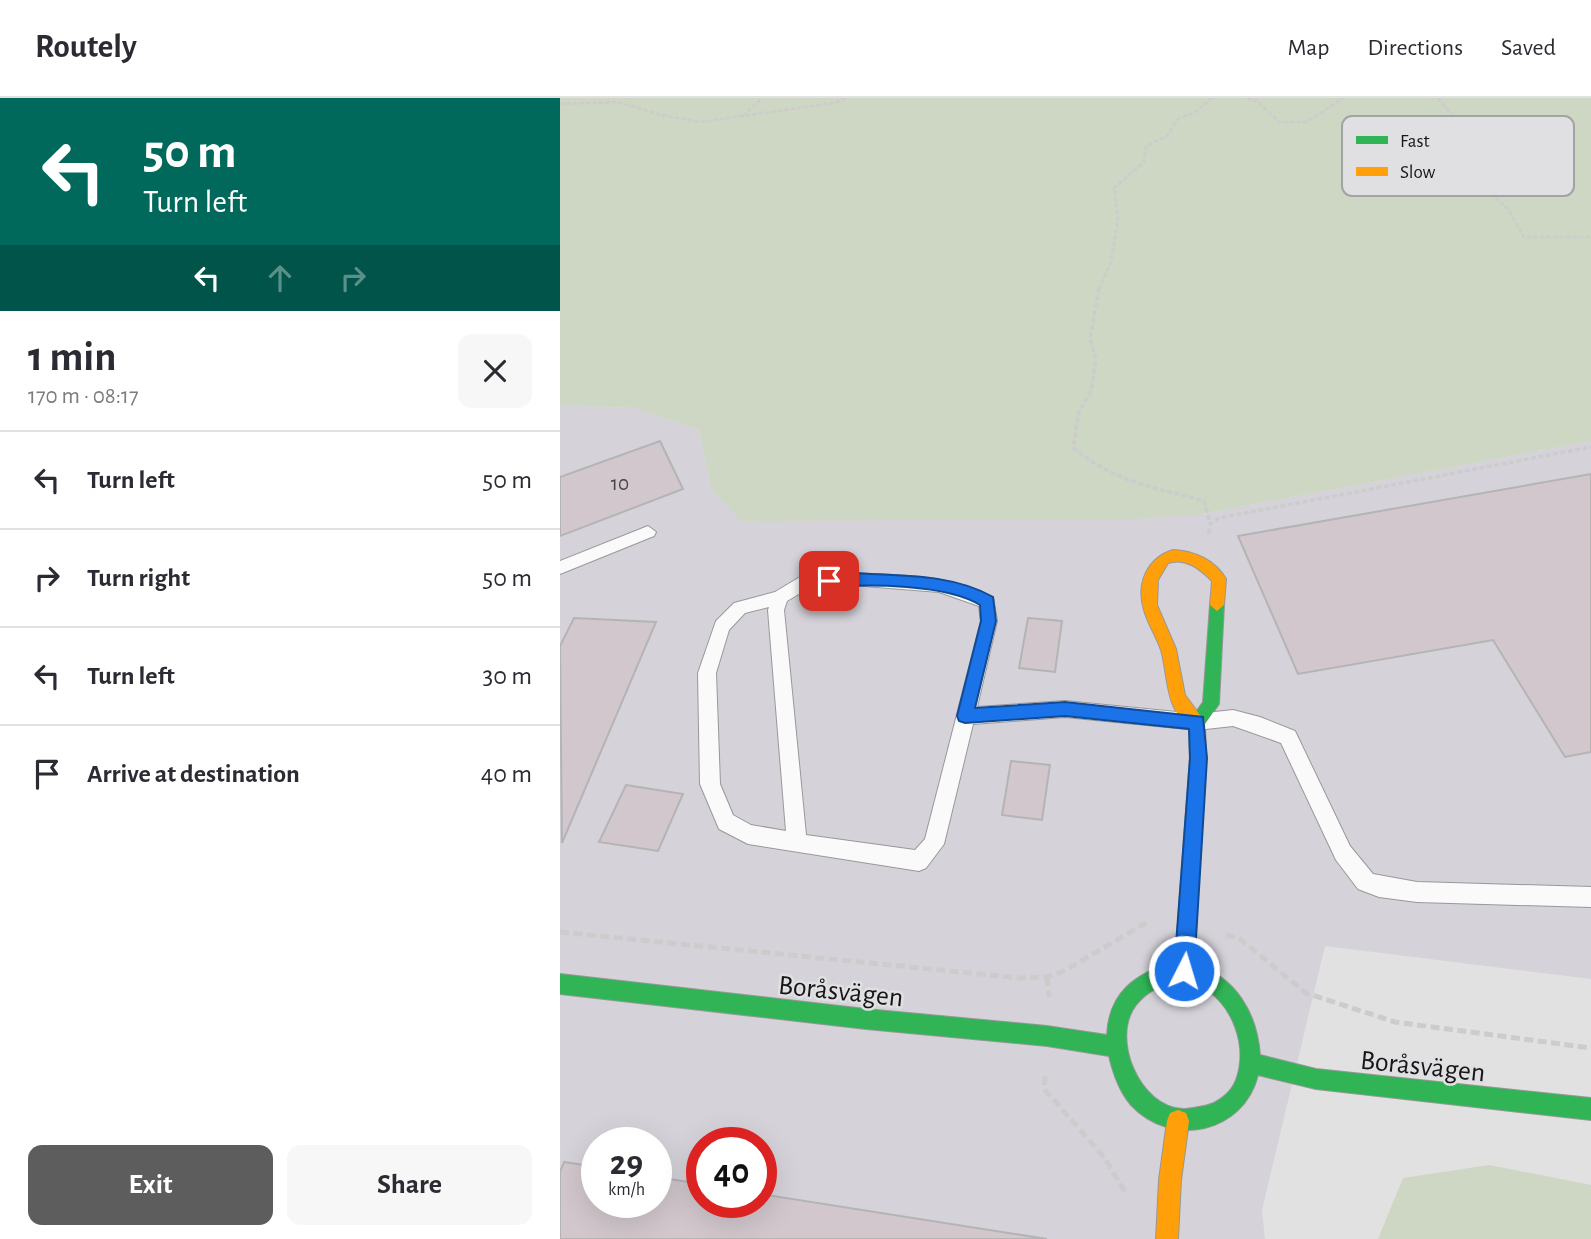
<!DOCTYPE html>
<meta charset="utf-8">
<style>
:root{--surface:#fff;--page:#f7f7f7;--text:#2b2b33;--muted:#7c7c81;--line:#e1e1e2;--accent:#5d5d5e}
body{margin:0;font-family:"Alegreya Sans",sans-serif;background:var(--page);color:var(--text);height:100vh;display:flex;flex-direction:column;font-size:26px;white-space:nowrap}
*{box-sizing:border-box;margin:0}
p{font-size:23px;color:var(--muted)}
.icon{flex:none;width:38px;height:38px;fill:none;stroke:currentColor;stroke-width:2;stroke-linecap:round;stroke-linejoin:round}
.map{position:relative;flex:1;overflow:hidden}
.side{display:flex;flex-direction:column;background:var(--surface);width:560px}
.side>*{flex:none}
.top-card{background:#00695c;color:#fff;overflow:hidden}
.speed{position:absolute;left:21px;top:1029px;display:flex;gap:14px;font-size:35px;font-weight:700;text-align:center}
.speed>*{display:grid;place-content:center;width:91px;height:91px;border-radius:50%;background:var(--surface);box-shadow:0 7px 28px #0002;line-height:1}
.speed small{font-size:18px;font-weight:400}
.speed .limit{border:10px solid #d22;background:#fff;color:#111}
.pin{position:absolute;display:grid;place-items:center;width:60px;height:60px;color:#fff;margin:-30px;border-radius:14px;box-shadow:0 4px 10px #0006}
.me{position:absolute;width:77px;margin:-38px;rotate:5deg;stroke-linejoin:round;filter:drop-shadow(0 0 5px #0008)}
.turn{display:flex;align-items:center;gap:24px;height:147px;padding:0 28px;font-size:32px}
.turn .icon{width:91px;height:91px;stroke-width:2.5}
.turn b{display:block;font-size:49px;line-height:60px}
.lanes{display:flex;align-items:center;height:66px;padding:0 28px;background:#0003;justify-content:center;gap:35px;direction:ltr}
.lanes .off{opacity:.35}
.round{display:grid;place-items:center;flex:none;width:74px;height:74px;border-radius:14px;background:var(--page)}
.head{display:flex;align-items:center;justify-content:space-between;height:119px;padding:0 28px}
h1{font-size:42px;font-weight:600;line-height:52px}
.primary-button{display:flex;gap:14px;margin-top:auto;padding:14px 28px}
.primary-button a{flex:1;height:80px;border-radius:14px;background:var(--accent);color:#fff;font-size:28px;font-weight:600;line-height:80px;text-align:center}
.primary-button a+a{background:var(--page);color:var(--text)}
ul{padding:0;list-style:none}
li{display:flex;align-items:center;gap:21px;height:98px;padding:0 28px;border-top:2px solid var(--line)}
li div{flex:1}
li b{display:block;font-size:26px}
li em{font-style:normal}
header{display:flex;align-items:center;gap:42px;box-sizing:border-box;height:98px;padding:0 35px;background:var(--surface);border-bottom:2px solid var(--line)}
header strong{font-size:33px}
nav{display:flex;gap:38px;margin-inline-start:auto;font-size:24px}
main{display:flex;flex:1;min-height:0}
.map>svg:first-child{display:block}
</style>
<header>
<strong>Routely</strong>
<nav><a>Map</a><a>Directions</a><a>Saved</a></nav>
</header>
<main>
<section class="side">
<div class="top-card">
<div class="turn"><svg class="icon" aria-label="left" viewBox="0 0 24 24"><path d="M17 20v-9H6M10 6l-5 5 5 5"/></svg><div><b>50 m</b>Turn left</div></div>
<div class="lanes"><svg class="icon" aria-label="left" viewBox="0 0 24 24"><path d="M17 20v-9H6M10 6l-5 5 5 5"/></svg><svg class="icon off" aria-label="ahead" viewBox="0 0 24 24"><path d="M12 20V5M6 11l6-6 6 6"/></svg><svg class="icon off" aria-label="right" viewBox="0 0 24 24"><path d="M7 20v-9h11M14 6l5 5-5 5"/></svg></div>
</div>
<div class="head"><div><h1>1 min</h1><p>170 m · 08:17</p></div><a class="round"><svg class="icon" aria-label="close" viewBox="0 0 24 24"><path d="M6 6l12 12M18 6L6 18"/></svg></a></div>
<ul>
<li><svg class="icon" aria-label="left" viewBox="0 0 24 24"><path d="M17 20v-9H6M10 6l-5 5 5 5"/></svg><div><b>Turn left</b></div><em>50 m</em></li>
<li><svg class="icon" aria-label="right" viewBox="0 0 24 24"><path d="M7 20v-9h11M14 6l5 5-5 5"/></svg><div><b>Turn right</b></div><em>50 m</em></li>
<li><svg class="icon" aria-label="left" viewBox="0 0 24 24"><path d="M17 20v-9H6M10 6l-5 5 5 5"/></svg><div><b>Turn left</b></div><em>30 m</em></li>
<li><svg class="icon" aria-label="arrive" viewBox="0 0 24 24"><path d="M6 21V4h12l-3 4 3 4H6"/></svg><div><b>Arrive at destination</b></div><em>40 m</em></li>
</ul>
<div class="primary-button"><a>Exit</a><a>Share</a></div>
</section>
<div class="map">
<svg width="1031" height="1141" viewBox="0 0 1031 1141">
<rect width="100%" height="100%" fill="#e1e1e2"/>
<path fill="#d5d3d9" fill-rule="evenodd" d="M0,307L74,310L139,332L151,391L642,416L1031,343V881L765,848L702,1112L705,1141H0ZM37,1045H96V1104H37ZM142,1045H201V1104H142Z"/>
<path fill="#cdd7c4" d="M0,0H1031V343L642,416L574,421L181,423L151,391L139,332L74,310L0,307Z
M929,1067L1031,1087V1141H818L843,1080Z"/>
<path fill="#d1c7cd" stroke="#b4b4b5" stroke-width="2" d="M100,343L123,391L0,438V379Z
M1031,376V654L1005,659L933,542L738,576L678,438Z
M14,520L96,524L2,745L0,548Z
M468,520L502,523L495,574L459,570Z
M451,663L490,667L482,722L442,717Z
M66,687L123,696L98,753L39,744Z
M4,1064L37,1069V1104H96V1079L142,1086V1104H201V1096L487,1141H0V1074Z"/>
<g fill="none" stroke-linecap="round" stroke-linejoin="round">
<g stroke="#989899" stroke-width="2">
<path id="lane" d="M88,428L96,434L94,438L0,476V463Z
M292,475C341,477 388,477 433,499L437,523L417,609L505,603L637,616L673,612L700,619L735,633L790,748L813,776L857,784L1031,789V809L857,804L819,799L798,791L776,762L721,645L673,628L637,632L505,619L413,626L384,746L366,770L359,773L188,746L159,731L140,686L138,575L156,523L174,505L215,494L240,479ZM292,487L379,494L419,508L421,523L365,741L355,752L246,737L224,512L227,503L249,490ZM209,509L208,512L226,733L191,727L173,717L160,686L156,575L169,532L185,515Z"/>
</g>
<g stroke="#989899" stroke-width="2">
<path id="fast" d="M657,501L664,507L659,606L645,626L646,660L634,867C676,878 697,916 700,957L756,971L1031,1000V1022L756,991L698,977C683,1036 611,1050 571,1007C559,993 553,975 549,958L487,948L306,931L0,896V876L306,911L487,928L547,937C549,894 576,875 615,864L630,660L629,624L643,604L650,507ZM616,883C624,884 634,885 642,889C674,907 688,949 676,982C671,995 657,1006 644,1008C637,1009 630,1011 623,1011C580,1010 550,940 576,907C587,893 600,888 616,883Z"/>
</g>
<g stroke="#989899" stroke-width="2">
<path id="slow" d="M613,452C634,453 655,462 666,481L664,507L657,513L650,507L652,483C640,471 626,459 608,465L598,482L597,507L616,551L625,597L645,624L643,629L637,631C604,619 609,579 601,552C596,538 588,526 584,512C576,486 587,460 613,452Z
M618,1012L626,1015L629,1023L621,1082L618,1141H596L599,1082L607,1023L610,1015Z"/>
</g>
<path stroke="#cccccd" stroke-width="2.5" stroke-dasharray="4.5 2" stroke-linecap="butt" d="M687,0L697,3L719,24H747L783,0
M878,0L902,30L901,69L948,111L964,139H1031
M0,6L58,4L101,17L140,24L274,5L285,0
M183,18L202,0
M539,191L551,164L558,120L554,90L584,64L586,48L607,38L618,21L637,13L652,0"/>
<path stroke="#cccccd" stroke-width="3.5" stroke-dasharray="5 2.5" stroke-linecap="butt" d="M539,190L530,241L536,261L531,293L519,314L513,349C550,383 597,390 644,403L650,426
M649,435L650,426L659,420L1031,349"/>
<path stroke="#cccccd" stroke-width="4.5" stroke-dasharray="7 3.5" stroke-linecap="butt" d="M649,436V433"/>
<path stroke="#cccccd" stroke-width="5" stroke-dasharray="9 4.5" stroke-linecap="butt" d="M0,834L460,880L487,879L504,873L589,823
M666,837L679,840L746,895L835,924L1031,950
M487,879L489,899
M485,978L484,991L544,1059L567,1097"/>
<use href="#lane" fill="#fafafb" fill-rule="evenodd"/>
<use href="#fast" fill="#30b455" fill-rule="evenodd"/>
<use href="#slow" fill="#ff9f0a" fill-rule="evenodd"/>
</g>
<path fill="#1a73e8" stroke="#114b97" stroke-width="2" d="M292,475C339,478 391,475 433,499L436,523L415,610L505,604L643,619L647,660L634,873L631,880L624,883L617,880L614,873L630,660L629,631L505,618L405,625L399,623L397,618L421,523L420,507C386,486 309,486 269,489L261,483L269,477Z"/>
<g text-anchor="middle" stroke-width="5" stroke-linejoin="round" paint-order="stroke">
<g font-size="21" fill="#454244">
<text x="60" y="392">10</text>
</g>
<g font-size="28" fill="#161617" stroke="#e0e0e3">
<text transform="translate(281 892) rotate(6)" y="10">Boråsvägen</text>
<text transform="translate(863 967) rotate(6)" y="10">Boråsvägen</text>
</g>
</g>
<rect x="782" y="18" width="232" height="80" rx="10" fill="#e0e0e3" stroke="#a3a3a6" stroke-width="2"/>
<rect x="796" y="38" width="32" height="8" fill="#30b455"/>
<rect x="796" y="69" width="32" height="9" fill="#ff9f0a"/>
<g font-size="19" fill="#161617">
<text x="840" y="49">Fast</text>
<text x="840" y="80">Slow</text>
</g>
</svg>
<div class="speed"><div>29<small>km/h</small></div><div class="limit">40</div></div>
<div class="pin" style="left:269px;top:483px;background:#d93025"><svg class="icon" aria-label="arrive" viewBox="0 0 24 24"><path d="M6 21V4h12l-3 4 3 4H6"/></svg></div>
<svg class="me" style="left:624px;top:873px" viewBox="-20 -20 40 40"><circle r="17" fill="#1a73e8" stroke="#fff" stroke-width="3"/><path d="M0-11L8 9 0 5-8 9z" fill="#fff"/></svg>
</div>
</main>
